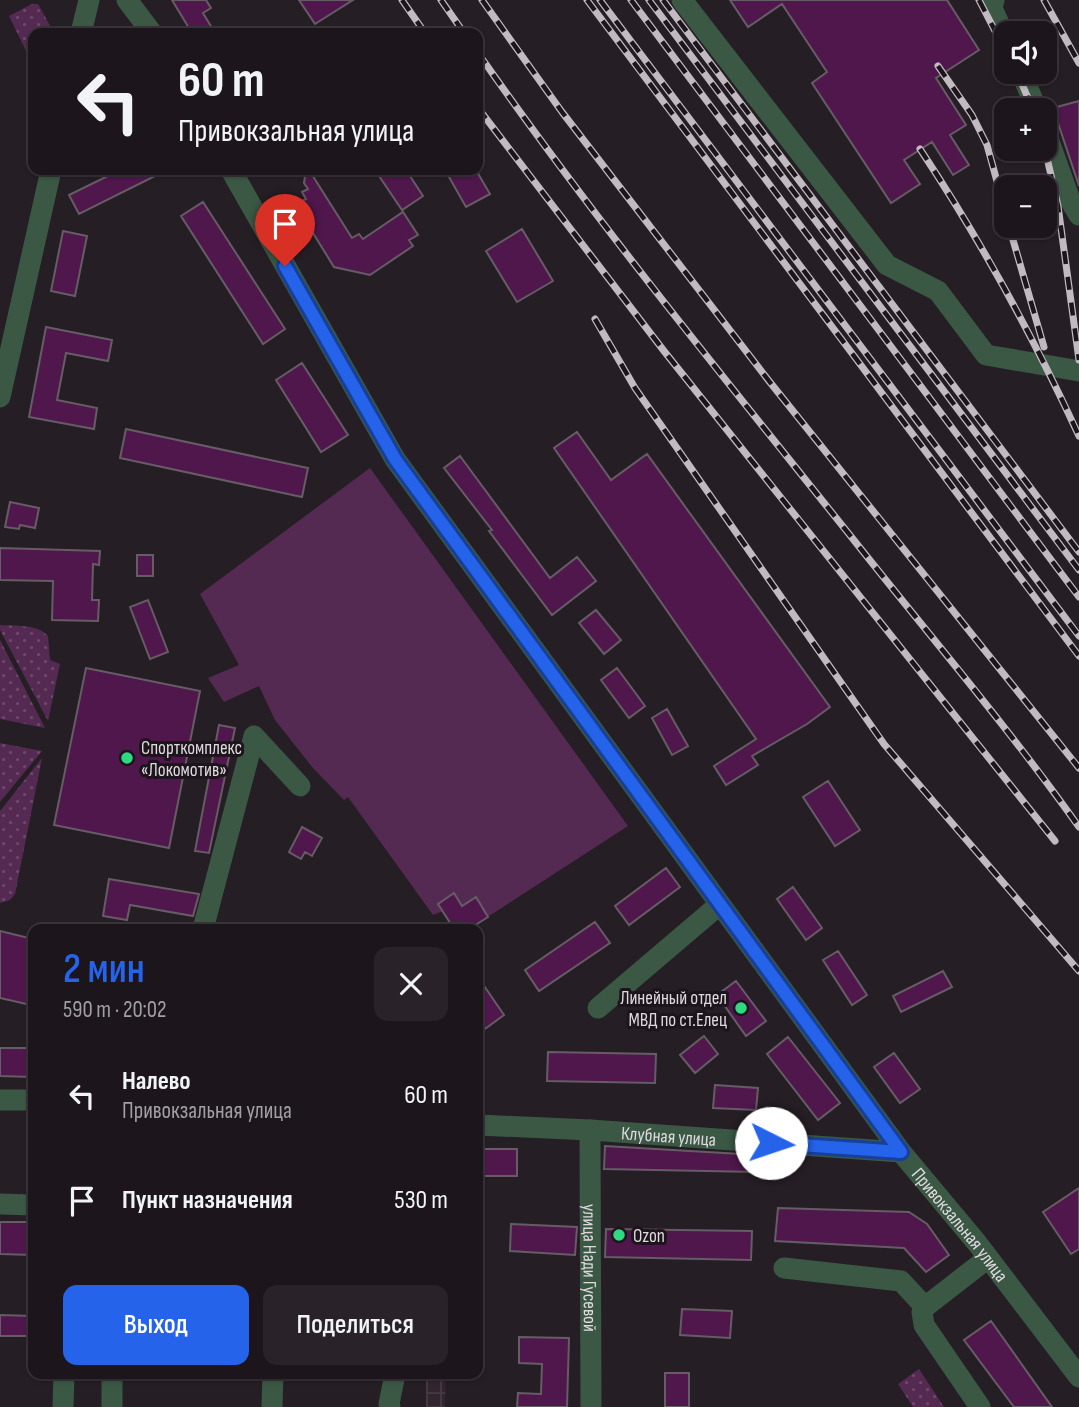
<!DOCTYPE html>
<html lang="ru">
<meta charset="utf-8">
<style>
:root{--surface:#1c161c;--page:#292329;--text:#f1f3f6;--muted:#a09fa3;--line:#3a353b;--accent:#2563eb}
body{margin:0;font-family:"Sofia Sans Condensed",sans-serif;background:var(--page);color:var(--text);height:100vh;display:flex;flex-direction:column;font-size:26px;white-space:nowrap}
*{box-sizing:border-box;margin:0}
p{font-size:23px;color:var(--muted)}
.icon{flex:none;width:38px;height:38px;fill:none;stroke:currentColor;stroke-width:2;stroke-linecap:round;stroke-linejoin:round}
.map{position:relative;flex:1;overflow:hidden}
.sheet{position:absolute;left:28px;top:924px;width:455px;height:455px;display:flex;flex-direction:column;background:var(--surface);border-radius:14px;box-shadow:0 2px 5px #0004,0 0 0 2px var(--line)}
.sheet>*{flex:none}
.guide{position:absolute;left:28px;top:28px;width:455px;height:147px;border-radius:14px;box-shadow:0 2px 5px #0004,0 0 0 2px var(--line);background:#1c161c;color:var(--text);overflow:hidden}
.buttons{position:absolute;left:994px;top:21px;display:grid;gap:14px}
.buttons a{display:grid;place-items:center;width:63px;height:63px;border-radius:14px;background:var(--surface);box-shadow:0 2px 5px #0004,0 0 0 2px var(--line);font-size:35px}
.pin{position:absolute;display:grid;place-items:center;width:60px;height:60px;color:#fff;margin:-72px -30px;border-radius:50% 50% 50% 0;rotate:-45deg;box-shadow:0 0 7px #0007}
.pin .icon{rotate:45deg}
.me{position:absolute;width:77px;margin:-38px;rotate:94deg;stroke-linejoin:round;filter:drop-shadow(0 0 5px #0008)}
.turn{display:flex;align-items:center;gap:24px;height:147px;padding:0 35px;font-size:32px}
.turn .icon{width:91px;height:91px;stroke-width:2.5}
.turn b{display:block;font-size:49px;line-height:60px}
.round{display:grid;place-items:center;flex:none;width:74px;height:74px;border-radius:14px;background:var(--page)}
.head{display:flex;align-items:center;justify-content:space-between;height:119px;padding:0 35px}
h1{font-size:42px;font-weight:600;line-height:52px;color:var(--accent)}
.primary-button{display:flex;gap:14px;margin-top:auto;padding:14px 35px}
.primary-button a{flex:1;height:80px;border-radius:14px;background:var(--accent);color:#fff;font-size:28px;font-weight:600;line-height:80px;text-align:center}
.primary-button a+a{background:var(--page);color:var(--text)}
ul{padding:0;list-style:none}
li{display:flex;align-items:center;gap:21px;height:105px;padding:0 35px}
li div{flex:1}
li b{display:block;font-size:26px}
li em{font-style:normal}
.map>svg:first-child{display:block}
</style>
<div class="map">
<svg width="1079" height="1407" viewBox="0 0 1079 1407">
<defs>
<pattern id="industrial-grid" width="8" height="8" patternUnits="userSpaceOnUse" patternTransform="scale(1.75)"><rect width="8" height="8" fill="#322530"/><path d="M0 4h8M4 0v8" fill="none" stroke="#463a44"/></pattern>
<pattern id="grass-dots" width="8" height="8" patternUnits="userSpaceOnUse" patternTransform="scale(1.75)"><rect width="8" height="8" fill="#552a52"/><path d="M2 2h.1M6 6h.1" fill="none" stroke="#6d486a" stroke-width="1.8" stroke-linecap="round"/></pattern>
</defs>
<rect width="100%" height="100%" fill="#261e25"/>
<path fill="url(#industrial-grid)" d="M426,1374H446L445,1407H426Z"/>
<path fill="url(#grass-dots)" d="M32,4H38L54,33H33V65L9,16Z
M0,625C16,626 37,624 48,636L50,660L60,664L48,721L0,630Z
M0,640L45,728L0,719Z
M0,743L42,751L0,802Z
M42,758L15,894L10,900L0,903V811Z
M919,1369L944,1407H913L898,1384Z"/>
<path fill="#552a52" d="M370,468L628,826L469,929H454L443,911L433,915L348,797L344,800L313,768L275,720L259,686L224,702L208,678L239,665L200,594Z"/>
<path fill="#4f174c" stroke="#665c65" stroke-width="2" d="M172,0H206L211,8L203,13L215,33H192Z
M299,0H353L315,24Z
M730,0H947L979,50L936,78L966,125L950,135L969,165L953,175L932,142L904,160L920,184L891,203L812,83L827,72L782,4L748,27Z
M1079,101V186L1053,108Z
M120,170H167L79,214L69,195Z
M306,170H309L352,238L359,234L363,239L403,212L418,235L409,240L413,246L370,275L334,267L305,220L301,222L296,214L300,202L306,199L302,192L308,189L304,183Z
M375,170H406L423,196L402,210Z
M445,170H476L490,194L466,207Z
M203,202L285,329L263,344L181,216Z
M522,229L553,281L517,302L486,251Z
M63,231L87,236L75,296L51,291Z
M46,327L112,340L108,361L66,353L57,400L97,408L94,429L29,417Z
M302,363L348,435L321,452L276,380Z
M126,429L308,468L302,497L120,458Z
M577,432L611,480L647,454L830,707L807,724L752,756L758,765L726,785L714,766L756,739L554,448Z
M460,456L550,578L577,557L596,581L552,615L489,531L492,530L444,468Z
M10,502L39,508L35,528L20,525L19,529L5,527Z
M0,548L100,551L99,565L93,564L92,600H99L98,621L52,620L53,581L0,580Z
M137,555H153V576H137Z
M148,600L168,652L150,659L130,607Z
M596,610L621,640L604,654L579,623Z
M86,668L200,691L169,848L54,825Z
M617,668L645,706L629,718L601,680Z
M667,709L688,746L672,755L652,718Z
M219,725L235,728L209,853L195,851Z
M828,781L860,830L835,846L803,797Z
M302,827L322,838L312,856L305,852L301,859L289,852Z
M666,868L680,887L629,925L615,906Z
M109,879L199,894L193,916L130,905L127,920L103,916Z
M793,887L822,928L806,940L777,899Z
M454,893L462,906L476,897L488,917L469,929H454L438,904Z
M595,922L610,943L539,991L525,970Z
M0,931L33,939L31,1005L0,998Z
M838,951L867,995L852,1005L823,960Z
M943,971L952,987L901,1012L893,996Z
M478,977L504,1015L478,1034Z
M736,981L766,1021L746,1036L717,995Z
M704,1036L718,1054L695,1073L680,1055Z
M788,1037L840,1103L818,1120L767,1054Z
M0,1048H33V1077L0,1076Z
M548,1052L656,1054L655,1083L547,1081Z
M894,1053L920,1089L900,1103L874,1067Z
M715,1085L758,1088L756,1110L713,1108Z
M605,1146L757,1155V1172L604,1169Z
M478,1149H517V1176H478Z
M1079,1188V1249L1071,1254L1043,1212Z
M778,1208L909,1212L927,1224L949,1255L926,1272L904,1248L775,1241Z
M0,1222H33V1255L0,1254Z
M511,1224L577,1227L575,1255L510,1251Z
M606,1229L752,1231L751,1260L605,1257Z
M682,1309L732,1311L730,1338L680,1335Z
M0,1315L33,1316V1336H0Z
M991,1321L1052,1407H1014L964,1340Z
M519,1337L569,1338L567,1407H517L518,1393L541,1394L542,1364L519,1363Z
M665,1373H689V1407H665Z"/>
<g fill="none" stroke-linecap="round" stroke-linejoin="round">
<g stroke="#3a5844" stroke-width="21">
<path d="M127,0L152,33"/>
<path d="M682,0L887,265L938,291L986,355L1079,371"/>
<path d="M994,0L992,8L1006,39"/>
<path d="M81,33L89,0"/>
<path d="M1021,72L1037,110"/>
<path d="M1045,130L1070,200L1079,215"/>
<path id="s1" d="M231,170L395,459L901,1152L977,1243L1079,1377"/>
<path d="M0,397L51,170"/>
<path d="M203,929L254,736L300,786"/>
<path d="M598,1008L719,905"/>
<path d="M0,1100H33"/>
<path id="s2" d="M478,1125L590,1130L901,1152"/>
<path id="s3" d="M590,1130L591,1407"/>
<path d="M0,1204L33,1205"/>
<path d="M784,1268L901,1281L925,1307"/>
<path d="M112,1374V1407"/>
<path d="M63,1407L64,1374"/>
<path d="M272,1407L273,1374"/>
<path d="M390,1407L389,1404L395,1374"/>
<path d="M980,1407L924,1325L922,1312L925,1307L988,1258"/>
</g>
<g stroke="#c1bac0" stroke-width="7">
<path id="rail" d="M402,0L425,33
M441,0L464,33
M482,0L562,112L769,381L1079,768
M587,0L1079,656
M600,0L1079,636
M631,0L1079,597
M649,0L1079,570
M663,0L1079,552
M979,0L1006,52
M1044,0L1079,63
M478,53C595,220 725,379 853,539C929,635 1008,727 1079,827
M938,66L972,115L987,145L1006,214
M1017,72L1033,110
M478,108L664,351L1055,841
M920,149C981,241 1033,336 1079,436
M1045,149L1058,206L1079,360
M1009,226L1044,347
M595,319L635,388L884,744L1079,971"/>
</g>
<use href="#rail" stroke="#1d151c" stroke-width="4.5" stroke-dasharray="13" stroke-linecap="butt"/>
</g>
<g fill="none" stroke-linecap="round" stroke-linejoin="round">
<g stroke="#184099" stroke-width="18">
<path id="route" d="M285,266L395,459L901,1152L771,1143"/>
</g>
<use href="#route" stroke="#2563eb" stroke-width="12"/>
</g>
<g fill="#30d882" stroke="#1d151c" stroke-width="2.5">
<circle cx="127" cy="758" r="7"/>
<circle cx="741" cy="1008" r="7"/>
<circle cx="619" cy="1235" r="7"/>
</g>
<g text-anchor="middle" stroke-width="6" stroke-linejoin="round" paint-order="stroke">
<g font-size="19" fill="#dfd9de" stroke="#1d151c" text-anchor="start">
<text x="141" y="754">Спорткомплекс<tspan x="141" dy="22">«Локомотив»</tspan></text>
<text x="727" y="1004" text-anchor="end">Линейный отдел<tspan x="727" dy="22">МВД по ст.Елец</tspan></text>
<text x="633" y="1242">Ozon</text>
</g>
<g font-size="19" fill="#dfd9de" stroke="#1d151c">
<text dy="7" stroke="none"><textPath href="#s2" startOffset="191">Клубная улица</textPath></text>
<text dy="7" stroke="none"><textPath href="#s1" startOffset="1284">Привокзальная улица</textPath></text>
<text dy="7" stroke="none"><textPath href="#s3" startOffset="138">улица Нади Гусевой</textPath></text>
</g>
</g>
</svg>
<div class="buttons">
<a><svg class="icon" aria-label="sound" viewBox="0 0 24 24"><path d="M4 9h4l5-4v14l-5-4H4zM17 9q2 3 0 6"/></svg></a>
<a>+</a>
<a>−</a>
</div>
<div class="pin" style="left:285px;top:266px;background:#d93025"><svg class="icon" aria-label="arrive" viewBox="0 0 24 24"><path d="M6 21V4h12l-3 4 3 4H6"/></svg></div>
<svg class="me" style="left:771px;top:1143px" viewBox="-20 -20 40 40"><circle r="19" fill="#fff"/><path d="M0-13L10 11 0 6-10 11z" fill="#2563eb"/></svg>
<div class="guide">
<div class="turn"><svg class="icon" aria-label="left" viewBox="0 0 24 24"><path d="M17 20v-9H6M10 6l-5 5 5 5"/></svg><div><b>60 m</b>Привокзальная улица</div></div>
</div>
<section class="sheet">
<div class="head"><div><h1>2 мин</h1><p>590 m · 20:02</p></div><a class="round"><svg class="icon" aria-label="close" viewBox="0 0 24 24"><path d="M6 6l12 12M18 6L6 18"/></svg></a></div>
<ul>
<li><svg class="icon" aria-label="left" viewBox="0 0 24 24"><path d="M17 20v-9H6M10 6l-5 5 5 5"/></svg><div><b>Налево</b><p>Привокзальная улица</p></div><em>60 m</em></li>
<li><svg class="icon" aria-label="arrive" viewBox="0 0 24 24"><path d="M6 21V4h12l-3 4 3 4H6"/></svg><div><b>Пункт назначения</b></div><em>530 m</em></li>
</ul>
<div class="primary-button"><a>Выход</a><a>Поделиться</a></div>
</section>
</div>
